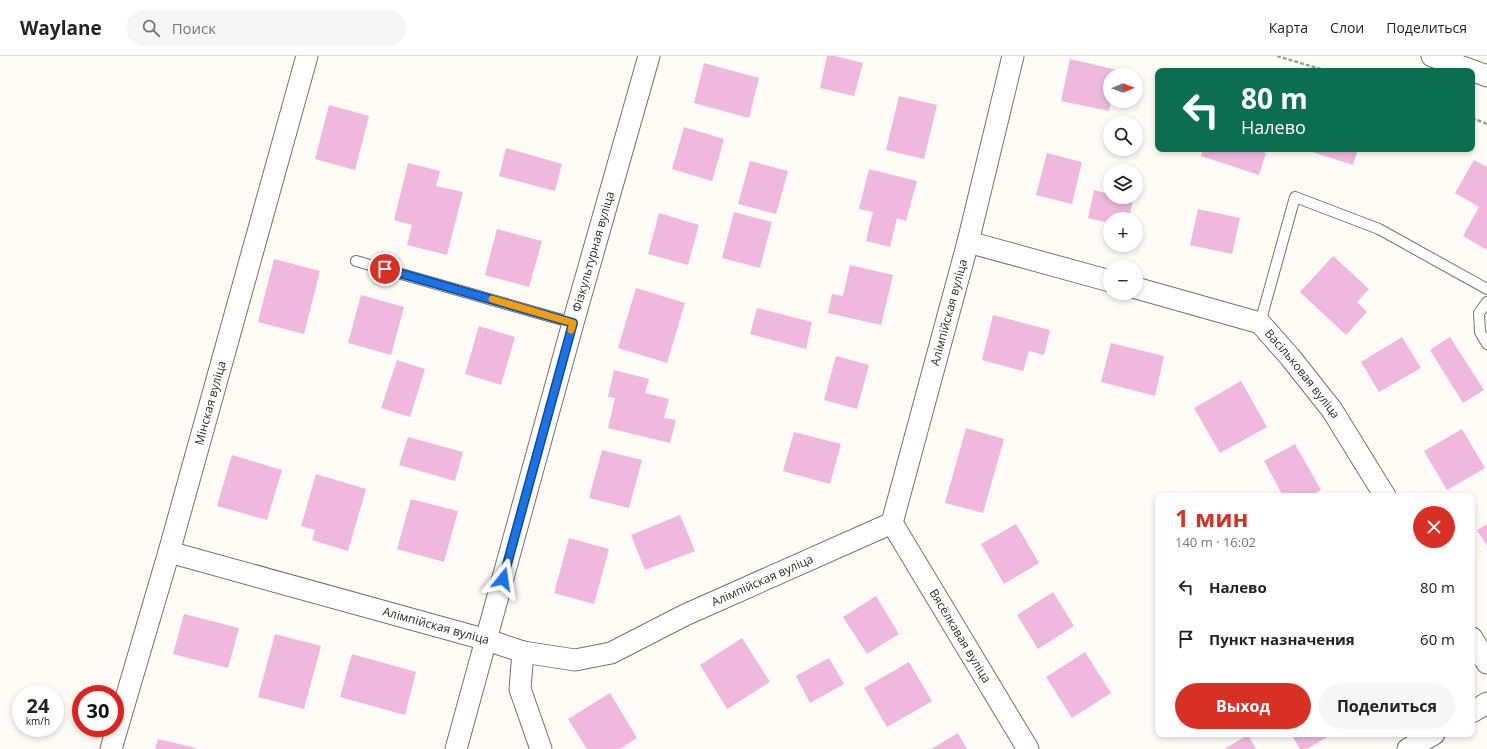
<!DOCTYPE html>
<html lang="ru">
<meta charset="utf-8">
<style>
:root{--surface:#fff;--page:#f6f6f6;--text:#222;--muted:#767676;--line:#e0e0e0;--accent:#d93025}
body{margin:0;font-family:"Open Sans",sans-serif;background:var(--page);color:var(--text);height:100vh;display:flex;flex-direction:column;font-size:15px;white-space:nowrap}
*{box-sizing:border-box;margin:0}
p{font-size:13px;color:var(--muted)}
.icon{flex:none;width:22px;height:22px;fill:none;stroke:currentColor;stroke-width:2;stroke-linecap:round;stroke-linejoin:round}
.map{position:relative;flex:1;overflow:hidden}
.drawer{position:absolute;left:1155px;top:437px;width:320px;height:244px;display:flex;flex-direction:column;background:var(--surface);border-radius:8px;box-shadow:0 2px 6px #0003}
.drawer>*{flex:none}
.top-card{position:absolute;left:1155px;top:12px;width:320px;height:84px;border-radius:8px;box-shadow:0 2px 6px #0003;background:#0b6e4f;color:#fff;overflow:hidden}
.needle{width:26px;rotate:89deg}
.buttons{position:absolute;left:1103px;top:12px;display:grid;gap:8px}
.buttons a{display:grid;place-items:center;width:40px;height:40px;border-radius:50%;background:var(--surface);box-shadow:0 2px 6px #0003;font-size:20px}
.speed{position:absolute;left:12px;top:629px;display:flex;gap:8px;font-size:20px;font-weight:700;text-align:center}
.speed>*{display:grid;place-content:center;width:52px;height:52px;border-radius:50%;background:var(--surface);box-shadow:0 2px 6px #0003;line-height:1}
.speed small{font-size:10px;font-weight:400}
.speed .limit{border:6px solid #d22;background:#fff;color:#111}
.pin{position:absolute;display:grid;place-items:center;width:34px;height:34px;color:#fff;margin:-17px;border:2px solid #fff;border-radius:50%;box-shadow:0 1px 4px #0007}
.me{position:absolute;width:44px;margin:-22px;rotate:15deg;stroke-linejoin:round;filter:drop-shadow(0 0 3px #0008)}
.turn{display:flex;align-items:center;gap:14px;height:84px;padding:0 20px;font-size:18px}
.turn .icon{width:52px;height:52px;stroke-width:2.5}
.turn b{display:block;font-size:28px;line-height:34px}
.round{display:grid;place-items:center;flex:none;width:42px;height:42px;border-radius:21px;background:var(--page)}
.headline{display:flex;align-items:center;justify-content:space-between;height:68px;padding:0 20px}
h1{font-size:24px;font-weight:700;line-height:30px;color:var(--accent)}
.button{display:flex;gap:8px;margin-top:auto;padding:8px 20px}
.button a{flex:1;height:46px;border-radius:24px;background:var(--accent);color:#fff;font-size:16px;font-weight:700;line-height:46px;text-align:center}
.button a+a{background:var(--page);color:var(--text)}
ul{padding:0;list-style:none}
li{display:flex;align-items:center;gap:12px;height:52px;padding:0 20px}
li div{flex:1}
li b{display:block;font-size:15px}
li em{font-style:normal}
header{display:flex;align-items:center;gap:24px;box-sizing:border-box;height:56px;padding:0 20px;background:var(--surface);border-bottom:1px solid var(--line)}
header strong{font-size:19px}
nav{display:flex;gap:22px;margin-inline-start:auto;font-size:14px}
.search{width:280px;height:36px;background:var(--page);display:flex;align-items:center;gap:10px;box-sizing:border-box;padding:0 14px;border-radius:22px;color:var(--muted);font-size:15px}
.map>svg:first-child{display:block}
</style>
<header>
<strong>Waylane</strong>
<div class="search"><svg class="icon" aria-label="search" viewBox="0 0 24 24"><circle cx="10" cy="10" r="6"/><path d="M15 15l6 6"/></svg>Поиск</div>
<nav><a>Карта</a><a>Слои</a><a>Поделиться</a></nav>
</header>
<div class="map">
<svg width="1487" height="693" viewBox="0 0 1487 693">
<rect width="100%" height="100%" fill="#fffbf5"/>
<path fill="#f0b8df" d="M827,0H835L863,7L854,40L820,32Z
M1070,3L1118,14L1117,19H1110L1111,45L1109,55L1061,45Z
M704,7L759,22L749,62L694,47Z
M899,40L937,49L924,103L886,94Z
M329,49L369,60L355,114L315,103Z
M684,71L724,83L712,125L672,113Z
M506,92L562,108L555,135L499,120Z
M1203,93H1255L1266,97L1259,119L1201,100Z
M1303,93H1358L1353,109Z
M1047,97L1082,106L1072,148L1036,139Z
M1474,104L1487,111V194L1463,180L1479,151L1455,137Z
M750,105L788,115L776,158L738,148Z
M408,107L440,115L436,130L463,136L447,199L407,189L412,169L394,164Z
M869,113L917,125L906,165L897,162L890,191L866,185L873,156L859,153Z
M1094,134L1110,138V141H1121L1133,144L1129,163H1110V167L1088,162Z
M1198,153L1240,162L1232,198L1190,189Z
M734,156L772,166L760,212L722,202Z
M659,157L699,169L688,209L648,198Z
M497,173L542,185L529,231L485,219Z
M1333,200L1369,233L1357,246L1367,256L1346,279L1300,236Z
M274,203L320,215L304,278L258,266Z
M850,209L893,219L881,269L828,257L832,238L843,240Z
M636,232L685,247L667,307L618,292Z
M361,239L404,251L391,299L348,287Z
M757,252L812,266L806,293L750,278Z
M993,259L1050,274L1044,299L1029,295L1023,315L982,304Z
M479,270L515,281L501,329L465,318Z
M1402,281L1421,312L1379,336L1361,306Z
M1450,281L1484,334L1463,347L1430,294Z
M1111,287L1164,300L1155,340L1101,326Z
M836,300L869,309L857,353L824,344Z
M397,304L425,313L410,361L381,352Z
M614,314L649,323L645,337L669,343L664,362L676,364L670,387L608,372L615,342L608,341Z
M1241,325L1267,371L1220,397L1194,352Z
M966,372L1004,383L983,457L945,447Z
M1462,373L1485,412L1447,434L1424,395Z
M794,376L841,388L830,428L783,415Z
M408,381L463,396L455,425L399,409Z
M1295,388L1321,434L1310,440H1283L1264,405Z
M602,394L642,404L629,452L589,442Z
M232,399L282,414L267,464L217,450Z
M316,418L366,433L348,495L312,484L315,474L301,470Z
M411,443L458,455L444,506L397,493Z
M680,459L695,495L645,514L631,479Z
M1016,468L1039,507L1004,528L981,488Z
M1487,468V490L1477,474Z
M569,482L609,493L594,548L554,537Z
M1053,536L1074,570L1038,593L1017,559Z
M876,540L899,578L867,598L843,561Z
M184,558L239,572L228,612L173,598Z
M275,578L321,590L304,653L258,641Z
M742,582L770,626L727,653L700,609Z
M1085,596L1111,637L1072,662L1046,621Z
M352,598L416,616L405,659L340,641Z
M829,602L844,628L810,647L796,620Z
M909,606L932,645L887,671L864,632Z
M610,637L637,682L620,693H587L568,663Z
M958,677L967,693H931Z
M1291,678H1332L1307,693H1300Z
M1248,679L1256,693H1224Z
M158,683L196,692V693H155Z"/>
<g fill="none" stroke-linecap="round" stroke-linejoin="round">
<g stroke="#7b7165" stroke-width="12">
<path id="lane" d="M356,205L573,267
M1487,246L1479,257L1480,276L1487,288
M1260,267L1295,141L1379,173L1487,233"/>
</g>
<g stroke="#7b7165" stroke-width="23">
<g id="street">
<path d="M1432,0L1487,20"/>
<path d="M968,186L1110,225"/>
<path id="s1" d="M1136,232L1260,267L1290,301L1332,354L1385,440"/>
<path id="s2" d="M892,467L1028,693"/>
<path id="s3" d="M169,496L487,584L523,596L575,604L611,597L685,559L892,467L968,186L1013,0"/>
<path d="M1472,582L1487,607"/>
<path d="M523,596L520,633L541,693"/>
<path d="M1472,656L1487,647"/>
<path id="s4" d="M111,693L169,496L307,0"/>
<path id="s5" d="M456,693L573,267L649,0"/>
<path d="M1408,693L1434,678"/>
</g>
</g>
<path stroke="#a29e98" stroke-width="2.5" stroke-dasharray="4 2" stroke-linecap="butt" d="M1277,0L1327,15
M1472,62L1487,68"/>
<use href="#lane" stroke="#fff" stroke-width="10"/>
<use href="#street" stroke="#fff" stroke-width="21"/>
</g>
<g fill="none" stroke-linecap="round" stroke-linejoin="round">
<g stroke="#114b97" stroke-width="10">
<path id="route" d="M385,213L573,267L503,523"/>
</g>
<use href="#route" stroke="#1a73e8" stroke-width="7"/>
<path stroke="#f59e0b" stroke-width="7" d="M492,243L573,267L571,274"/>
</g>
<g text-anchor="middle" stroke-width="4" stroke-linejoin="round" paint-order="stroke">
<g font-size="12" fill="#302c26" stroke="#fffbf5">
<text dy="4" stroke="none"><textPath href="#s5" startOffset="516">Фізкультурная вуліца</textPath></text>
<text dy="4" stroke="none"><textPath href="#s3" startOffset="985">Алімпійская вуліца</textPath></text>
<text dy="4" stroke="none"><textPath href="#s1" startOffset="195">Васільковая вуліца</textPath></text>
<text dy="4" stroke="none"><textPath href="#s4" startOffset="360">Мінская вуліца</textPath></text>
<text dy="4" stroke="none"><textPath href="#s3" startOffset="625">Алімпійская вуліца</textPath></text>
<text dy="4" stroke="none"><textPath href="#s3" startOffset="277">Алімпійская вуліца</textPath></text>
<text dy="4" stroke="none"><textPath href="#s2" startOffset="132">Вясёлкавая вуліца</textPath></text>
</g>
</g>
</svg>
<div class="buttons">
<a><svg class="needle" viewBox="-14 -14 28 28"><path d="M0-13l5 13h-10z" fill="#e53935"/><path d="M0 13l5-13h-10z" fill="#767676"/></svg></a>
<a><svg class="icon" aria-label="search" viewBox="0 0 24 24"><circle cx="10" cy="10" r="6"/><path d="M15 15l6 6"/></svg></a>
<a><svg class="icon" aria-label="layers" viewBox="0 0 24 24"><path d="M12 4l9 5-9 5-9-5zM3 14l9 5 9-5"/></svg></a>
<a>+</a>
<a>−</a>
</div>
<div class="speed"><div>24<small>km/h</small></div><div class="limit">30</div></div>
<div class="pin" style="left:385px;top:213px;background:#d93025"><svg class="icon" aria-label="arrive" viewBox="0 0 24 24"><path d="M6 21V4h12l-3 4 3 4H6"/></svg></div>
<svg class="me" style="left:503px;top:523px" viewBox="-20 -20 40 40"><path d="M0-17L14 15 0 8-14 15z" fill="#1a73e8" stroke="#fff" stroke-width="4"/></svg>
<div class="top-card">
<div class="turn"><svg class="icon" aria-label="left" viewBox="0 0 24 24"><path d="M17 20v-9H6M10 6l-5 5 5 5"/></svg><div><b>80 m</b>Налево</div></div>
</div>
<section class="drawer">
<div class="headline"><div><h1>1 мин</h1><p>140 m · 16:02</p></div><a class="round" style="background:#d93025;color:#fff"><svg class="icon" aria-label="close" viewBox="0 0 24 24"><path d="M6 6l12 12M18 6L6 18"/></svg></a></div>
<ul>
<li><svg class="icon" aria-label="left" viewBox="0 0 24 24"><path d="M17 20v-9H6M10 6l-5 5 5 5"/></svg><div><b>Налево</b></div><em>80 m</em></li>
<li><svg class="icon" aria-label="arrive" viewBox="0 0 24 24"><path d="M6 21V4h12l-3 4 3 4H6"/></svg><div><b>Пункт назначения</b></div><em>60 m</em></li>
</ul>
<div class="button"><a>Выход</a><a>Поделиться</a></div>
</section>
</div>
